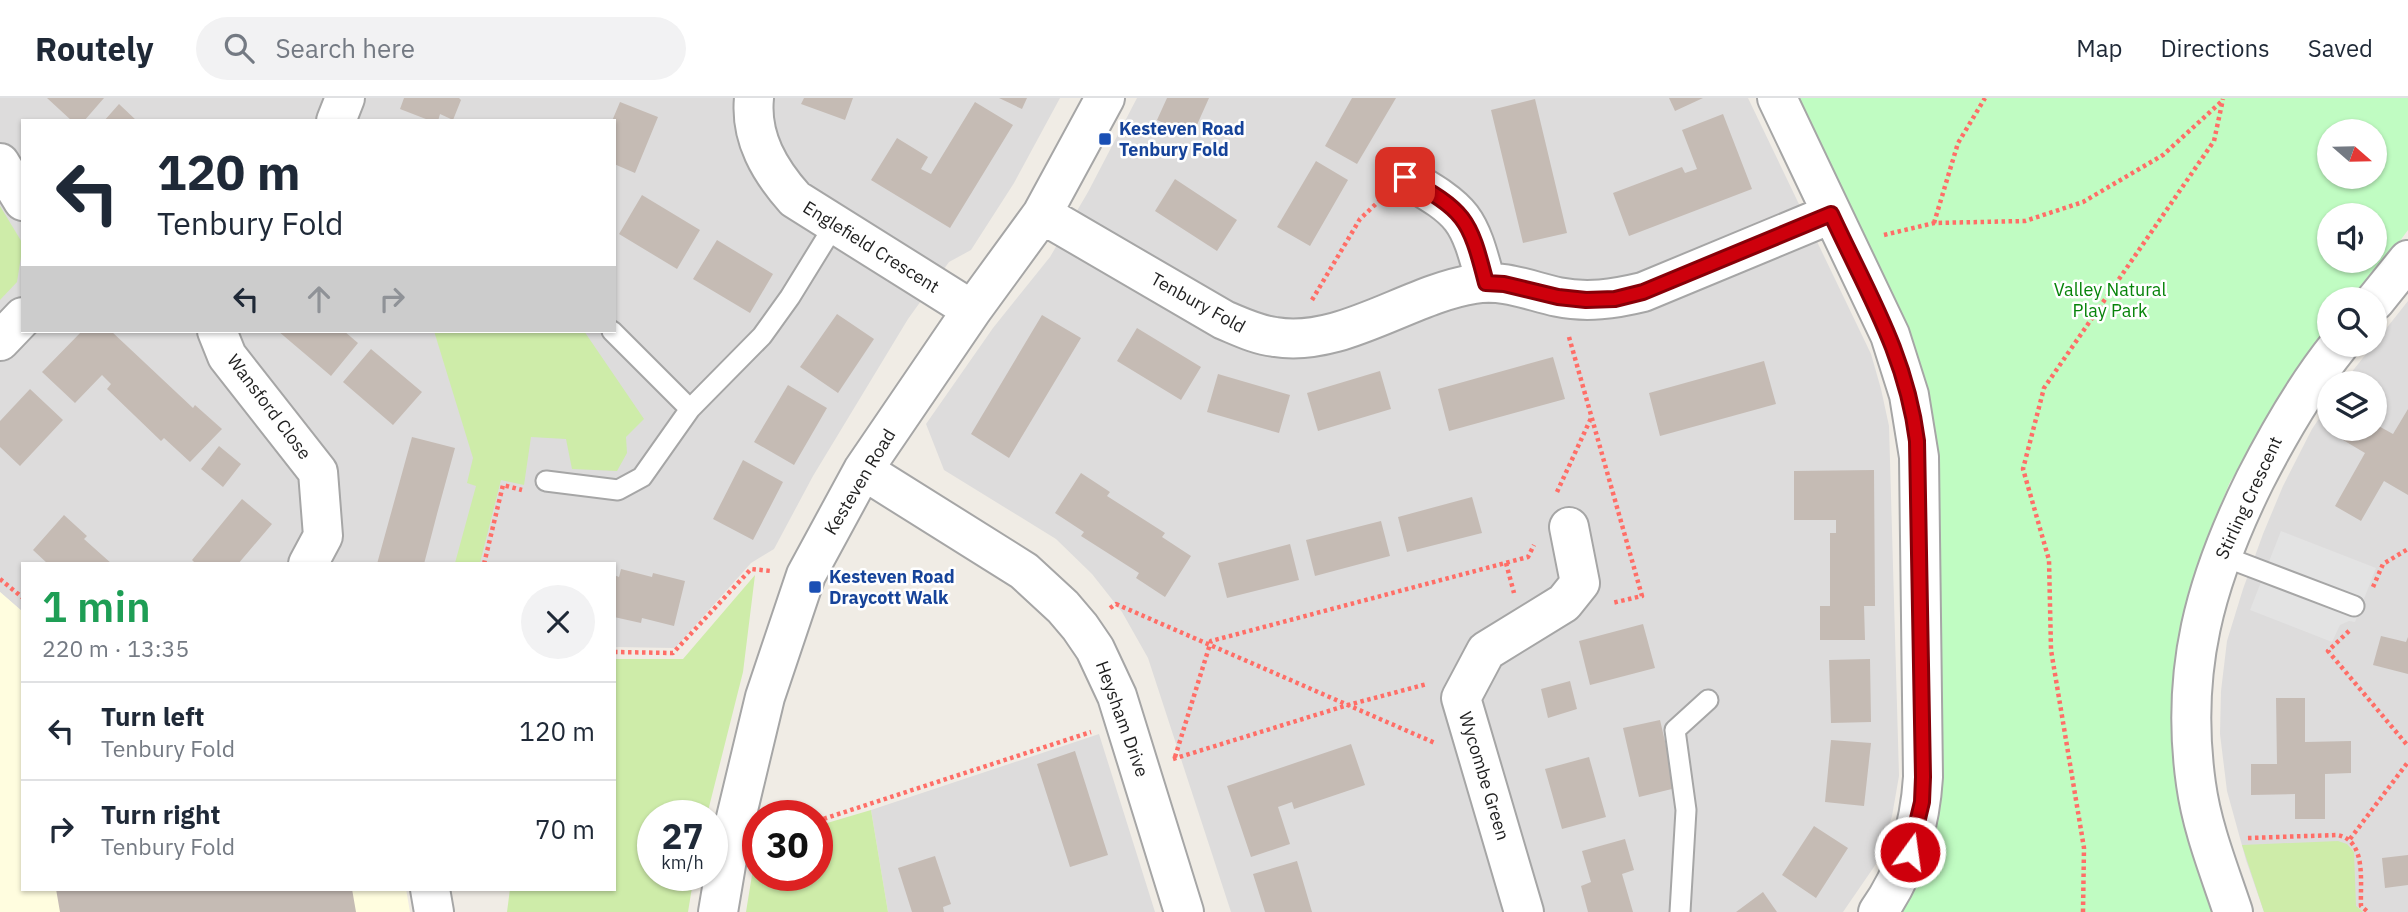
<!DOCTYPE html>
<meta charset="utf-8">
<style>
:root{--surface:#fff;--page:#f2f2f3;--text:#1f2937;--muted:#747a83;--line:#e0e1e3}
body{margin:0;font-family:"IBM Plex Sans",sans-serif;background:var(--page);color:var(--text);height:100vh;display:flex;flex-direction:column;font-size:26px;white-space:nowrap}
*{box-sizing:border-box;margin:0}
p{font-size:23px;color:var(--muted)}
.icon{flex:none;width:38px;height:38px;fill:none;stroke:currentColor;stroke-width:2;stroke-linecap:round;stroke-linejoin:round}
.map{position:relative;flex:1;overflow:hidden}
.panel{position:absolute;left:21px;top:464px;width:595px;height:329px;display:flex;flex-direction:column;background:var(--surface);border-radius:0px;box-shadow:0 2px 5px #0004}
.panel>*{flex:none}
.banner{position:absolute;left:21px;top:21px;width:595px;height:214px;border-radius:0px;box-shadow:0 2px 5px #0004;background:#fff;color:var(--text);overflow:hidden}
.needle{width:46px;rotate:110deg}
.controls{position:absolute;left:2317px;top:21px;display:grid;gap:14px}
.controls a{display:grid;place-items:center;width:70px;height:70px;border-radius:50%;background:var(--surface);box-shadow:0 2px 5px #0004;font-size:35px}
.speed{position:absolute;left:637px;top:702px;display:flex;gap:14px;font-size:35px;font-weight:700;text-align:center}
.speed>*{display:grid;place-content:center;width:91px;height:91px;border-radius:50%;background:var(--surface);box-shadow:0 2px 5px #0004;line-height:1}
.speed small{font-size:18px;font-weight:400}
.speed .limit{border:10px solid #d22;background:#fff;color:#111}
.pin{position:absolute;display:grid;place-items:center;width:60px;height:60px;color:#fff;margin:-30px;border-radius:14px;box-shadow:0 4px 10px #0006}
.me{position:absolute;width:77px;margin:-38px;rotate:14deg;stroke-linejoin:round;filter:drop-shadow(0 0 5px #0008)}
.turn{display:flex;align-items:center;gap:24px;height:147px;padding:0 21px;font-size:32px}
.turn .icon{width:91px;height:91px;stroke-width:2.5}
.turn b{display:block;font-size:49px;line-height:60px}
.lanes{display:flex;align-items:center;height:66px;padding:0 21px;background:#0003;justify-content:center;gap:35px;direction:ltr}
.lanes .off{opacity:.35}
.round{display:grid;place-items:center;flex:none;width:74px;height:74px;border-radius:37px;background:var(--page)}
.summary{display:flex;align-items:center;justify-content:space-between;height:119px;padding:0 21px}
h1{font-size:42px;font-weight:600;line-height:52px;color:#1e9e55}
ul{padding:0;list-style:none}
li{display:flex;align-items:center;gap:21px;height:98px;padding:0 21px;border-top:2px solid var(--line)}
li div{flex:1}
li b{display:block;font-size:26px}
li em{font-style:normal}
header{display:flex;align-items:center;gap:42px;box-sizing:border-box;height:98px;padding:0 35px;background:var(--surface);border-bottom:2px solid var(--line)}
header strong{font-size:33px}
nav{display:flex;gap:38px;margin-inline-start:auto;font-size:24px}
.search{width:490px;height:63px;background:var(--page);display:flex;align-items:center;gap:18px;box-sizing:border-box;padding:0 24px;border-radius:38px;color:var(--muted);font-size:26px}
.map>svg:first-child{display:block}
</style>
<header>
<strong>Routely</strong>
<div class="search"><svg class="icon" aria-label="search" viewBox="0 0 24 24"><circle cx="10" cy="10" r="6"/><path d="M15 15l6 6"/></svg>Search here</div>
<nav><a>Map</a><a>Directions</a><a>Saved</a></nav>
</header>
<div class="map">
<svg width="2408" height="814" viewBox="0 0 2408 814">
<rect width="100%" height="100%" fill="#f0ece5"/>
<path fill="#dddcdc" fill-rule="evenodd" d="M0,0H1060L1014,85L971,152L949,164L908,221L813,378L774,451L751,465L675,550L614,549V466H23V514L0,494ZM23,23H614V233H23Z
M1137,0H1748L1871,256L1881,291L1889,328L1899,678L1892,718L1878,763L1843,814H1231L1148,560L1122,514L1092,476L1056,441L944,372L926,326L993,230L1050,159L1088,94Z
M2408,203V814H2264L2246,762L2227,693L2220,636L2221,593L2227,543L2243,491L2263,436L2283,388L2312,331L2329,306V331H2375V285H2343Z
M1099,636L1155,814H888L871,712Z"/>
<path fill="#fffddf" d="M0,494L23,514V791H406L410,814H0Z"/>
<path fill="#ceeca9" d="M0,108L23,146L17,184L0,202Z
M434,233H584L644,321L626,339L627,355L617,373L572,371L566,341L531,339L524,387L501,382L480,465H455L476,388L467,385L473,360Z
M755,477L743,574L707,717L653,718V777H694L688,814H507L510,791H614V561H683Z
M871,712L888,814H746L757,746L758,777H817V728Z
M2338,743L2347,746L2354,754L2356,808L2363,814H2264L2242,747Z"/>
<path fill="#c0fcc2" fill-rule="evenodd" d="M1796,0H2408V132L2357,201H2329V239L2293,289L2230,384L2206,442L2188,495L2177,548L2173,612L2215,814H1898L1941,670L1936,334L1918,259L1892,200ZM2329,33H2375V79H2329ZM2329,117H2375V163H2329Z"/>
<path fill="#e3e3e3" d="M2281,433L2376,470L2355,524L2349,523L2340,527L2332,544L2250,512Z"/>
<path fill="#c5bbb4" d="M47,0H104L84,23H72Z
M404,0H459L461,2L453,22L440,16L438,23H431L400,11Z
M804,0H853L845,22L801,6Z
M999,0H1027L1022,11Z
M1167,0H1209L1192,38L1157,22Z
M1352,0H1396L1357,66L1325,48Z
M1669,0H1703L1675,13Z
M1535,1L1567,135L1523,145L1491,12Z
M620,4L658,19L635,75L614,66V23H612Z
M975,4L1013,27L950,130L871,82L897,40L928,59L921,71L931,76Z
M119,6L137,23H104Z
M1723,16L1752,91L1629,138L1613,95L1682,69L1685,75L1697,71L1682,32Z
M1316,63L1348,82L1310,148L1277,129Z
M1175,81L1237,122L1217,153L1155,113Z
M642,97L700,132L677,171L619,136Z
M717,142L773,176L750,215L693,181Z
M837,216L874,241L838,295L800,269Z
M1042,217L1081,240L1009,360L971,336Z
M1137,230L1201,269L1181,302L1117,263Z
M82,233H111L193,310L195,307L222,331L190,364L164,340L161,343L107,291L111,286L102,277L75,305L42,274Z
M278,233H344L358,245L331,278Z
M371,251L422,294L393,327L343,284Z
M1553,259L1565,301L1449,333L1438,291Z
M1764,263L1776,306L1660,338L1649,295Z
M1380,273L1391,311L1318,333L1307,295Z
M1218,276L1290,297L1279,335L1207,314Z
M788,287L827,310L794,367L754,344Z
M30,291L63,322L20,368L0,349V323Z
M2408,311V397L2384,383L2361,423L2335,408L2365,355L2343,342L2349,331H2375V326L2393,336Z
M412,339L455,350L437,416L424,466H377Z
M219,348L241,366L223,389L201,371Z
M743,362L783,384L753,442L713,421Z
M1874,372L1875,508H1864L1865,542H1820V508H1830V435H1836V422H1794V373Z
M1081,375L1110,394L1107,398L1165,435L1162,439L1191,458L1165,499L1136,480L1139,475L1081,438L1084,434L1055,415Z
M1472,399L1482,435L1407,454L1398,419Z
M242,401L272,426L238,466H196L192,462Z
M64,417L87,438L84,441L112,466H48L33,452Z
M1381,423L1390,458L1315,478L1306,442Z
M1290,446L1299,482L1227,500L1218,465Z
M621,471L652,479L653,475L685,483L674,528L642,520L641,525L614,519V477L619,479Z
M1643,526L1655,570L1590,587L1579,543Z
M2381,538L2406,544L2408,539V576L2373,567Z
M1870,561L1871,624L1831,625L1829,562Z
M1570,583L1577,611L1548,620L1541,591Z
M2276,600H2305V644L2351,643V675L2325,676V721H2295V696L2251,697V666H2277Z
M1660,622L1676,690L1639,699L1623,630Z
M1831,642L1871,645L1864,708L1825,704Z
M1351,646L1365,687L1294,711L1292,704L1278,709L1290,746L1251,759L1227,688Z
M1075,653L1108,757L1070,769L1037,666Z
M1589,659L1606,719L1562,731L1545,671Z
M1814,728L1848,750L1816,800L1782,777Z
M1625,741L1634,772L1622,776L1633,814H1588L1581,788L1591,784L1582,753Z
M2408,757V787L2385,790L2382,760Z
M935,758L951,806L943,809L944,814H912L898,770Z
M1297,763L1312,814H1265L1253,776Z
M56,791H352L356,814H60Z
M1763,794L1777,814H1736Z"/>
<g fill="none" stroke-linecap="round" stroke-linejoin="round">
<g stroke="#a6a6a6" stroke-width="23">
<path id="lane" d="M612,233L690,311
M546,383L618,392L642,379L690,311L762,238L790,199L835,126
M2220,457L2354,508
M1680,814L1686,712L1675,632L1708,602"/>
</g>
<g stroke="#a6a6a6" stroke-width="42">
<path id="street" d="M754,0C750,40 770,73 795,101L972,212
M1777,0L1890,237L1909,297L1919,359L1923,679C1920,728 1907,773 1878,814
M336,23L345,0
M0,65L23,103
M1405,79C1465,114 1468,118 1486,185
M1042,116L1224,222C1241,229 1257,237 1275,239C1342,250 1409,196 1474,186C1504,181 1530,193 1558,199C1587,205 1614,201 1643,194L1831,116
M2375,203L2408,162
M217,233L227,258L318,374L323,438L308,466
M0,243L23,219
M863,372L1024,473L1063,509L1080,529L1095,551L1117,598L1184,814
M430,791L434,814
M718,814L729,749L765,599L806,477L863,372L972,212L1042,116L1105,0
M1524,814L1461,600L1486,553L1564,505L1580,485L1569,429
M2233,814C2219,772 2202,730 2196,686C2180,573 2205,483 2255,382C2279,335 2306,288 2339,247"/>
</g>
<path stroke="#ff6e67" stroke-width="4.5" stroke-dasharray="3.5 3.5" stroke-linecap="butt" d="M1934,125L1958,45L1985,0
M1884,137L1934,125L2025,123L2083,104L2163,57L2222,3
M1312,202L1360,121L1379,103
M1569,239L1642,498L1612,505
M1557,394L1592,318
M1506,465L1514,495
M484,466L503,387L522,392
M0,481L23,500
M2373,489L2383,466L2408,451
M1110,510L1116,506L1435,645
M2349,533L2328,553L2408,648
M614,554L673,555L751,471L771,473
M1175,659L1211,543L1528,459L1534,447
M1173,661L1348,607L1427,586
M817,723L1091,634
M2248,740L2337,737C2367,742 2360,784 2361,808L2368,814
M2350,741L2408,664
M2083,814L2084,750L2051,552L2049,462L2023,371L2044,290L2214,43L2223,1"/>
<use href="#lane" stroke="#fff" stroke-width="19"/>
<use href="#street" stroke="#fff" stroke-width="38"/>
</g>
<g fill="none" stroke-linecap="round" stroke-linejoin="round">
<g stroke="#860008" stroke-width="18">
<path id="route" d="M1405,79C1465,114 1469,118 1486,185L1504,186L1558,199L1586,202L1615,201L1643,194L1831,116C1867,194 1906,256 1917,343L1923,679L1922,704L1910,754"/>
</g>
<use href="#route" stroke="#ce000c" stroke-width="12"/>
</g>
<g fill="#1a4fb4" stroke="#fff" stroke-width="2.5">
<rect x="1098" y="34" width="14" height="14" rx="3.5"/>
<rect x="808" y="482" width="14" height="14" rx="3.5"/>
</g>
<g text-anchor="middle" stroke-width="5" stroke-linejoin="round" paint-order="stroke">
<g font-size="18" font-weight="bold" fill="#164399" stroke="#fff" text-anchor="start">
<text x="1119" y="37">Kesteven Road<tspan x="1119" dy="21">Tenbury Fold</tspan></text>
<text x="829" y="485">Kesteven Road<tspan x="829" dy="21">Draycott Walk</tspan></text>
</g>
<g font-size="18" fill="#1f1f1f" stroke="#fff">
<text transform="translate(871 149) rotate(32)" y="6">Englefield Crescent</text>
<text transform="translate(1198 205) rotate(29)" y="6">Tenbury Fold</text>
<text transform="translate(269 309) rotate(53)" y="6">Wansford Close</text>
<text transform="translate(860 384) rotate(-59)" y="6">Kesteven Road</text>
<text transform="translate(2249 400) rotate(-65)" y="6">Stirling Crescent</text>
<text transform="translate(1122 621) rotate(70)" y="6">Heysham Drive</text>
<text transform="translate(1484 678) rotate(73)" y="6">Wycombe Green</text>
</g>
<g font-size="18" fill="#07840a" stroke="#fff">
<text x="2110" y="198">Valley Natural<tspan x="2110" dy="21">Play Park</tspan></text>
</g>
</g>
</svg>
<div class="controls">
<a><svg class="needle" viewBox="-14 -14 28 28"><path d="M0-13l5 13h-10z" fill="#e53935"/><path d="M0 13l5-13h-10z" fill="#747a83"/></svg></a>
<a><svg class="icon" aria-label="sound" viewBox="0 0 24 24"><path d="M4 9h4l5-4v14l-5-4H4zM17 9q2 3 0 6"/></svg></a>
<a><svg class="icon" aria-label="search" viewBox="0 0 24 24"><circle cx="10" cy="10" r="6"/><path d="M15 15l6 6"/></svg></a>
<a><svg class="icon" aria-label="layers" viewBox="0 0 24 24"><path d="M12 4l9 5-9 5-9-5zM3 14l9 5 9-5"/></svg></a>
</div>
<div class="speed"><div>27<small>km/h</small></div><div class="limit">30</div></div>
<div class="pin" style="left:1405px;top:79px;background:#d93025"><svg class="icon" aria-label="arrive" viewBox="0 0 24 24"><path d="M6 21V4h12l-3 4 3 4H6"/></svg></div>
<svg class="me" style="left:1910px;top:754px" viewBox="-20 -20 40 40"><circle r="17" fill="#ce000c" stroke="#fff" stroke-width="3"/><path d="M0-11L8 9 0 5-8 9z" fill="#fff"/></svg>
<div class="banner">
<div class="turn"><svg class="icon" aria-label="left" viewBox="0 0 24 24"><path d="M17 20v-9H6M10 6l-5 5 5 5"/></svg><div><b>120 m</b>Tenbury Fold</div></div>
<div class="lanes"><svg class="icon" aria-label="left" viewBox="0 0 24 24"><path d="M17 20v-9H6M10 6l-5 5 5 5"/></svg><svg class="icon off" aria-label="ahead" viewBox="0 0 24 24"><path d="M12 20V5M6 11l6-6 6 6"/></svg><svg class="icon off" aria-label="right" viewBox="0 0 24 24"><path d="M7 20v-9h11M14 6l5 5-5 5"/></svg></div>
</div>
<section class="panel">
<div class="summary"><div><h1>1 min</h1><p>220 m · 13:35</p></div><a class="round"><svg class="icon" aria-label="close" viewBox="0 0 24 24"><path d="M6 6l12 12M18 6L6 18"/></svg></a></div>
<ul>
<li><svg class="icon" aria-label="left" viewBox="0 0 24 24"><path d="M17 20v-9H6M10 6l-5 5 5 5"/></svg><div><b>Turn left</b><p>Tenbury Fold</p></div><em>120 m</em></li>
<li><svg class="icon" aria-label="right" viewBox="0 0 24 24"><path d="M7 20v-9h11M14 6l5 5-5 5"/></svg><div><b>Turn right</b><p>Tenbury Fold</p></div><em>70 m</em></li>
</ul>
</section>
</div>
